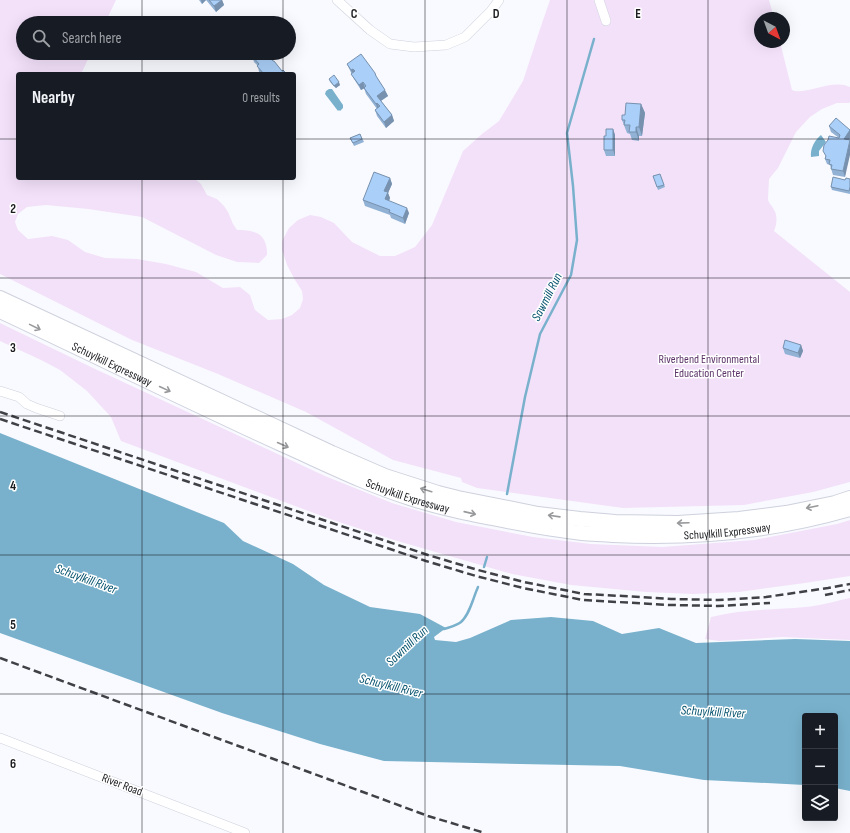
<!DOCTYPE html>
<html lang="en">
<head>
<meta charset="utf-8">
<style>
	:root { --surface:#171b24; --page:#20242c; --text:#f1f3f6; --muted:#9ea1a6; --line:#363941 }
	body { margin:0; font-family:"Sofia Sans Condensed",sans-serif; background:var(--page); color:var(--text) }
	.controls { position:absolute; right:12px; bottom:12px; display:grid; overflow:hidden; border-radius:4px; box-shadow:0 4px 16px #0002 }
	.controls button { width:36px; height:36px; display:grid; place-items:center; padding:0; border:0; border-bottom:1px solid var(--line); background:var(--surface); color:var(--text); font:20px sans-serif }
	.compass { position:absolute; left:754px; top:12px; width:36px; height:36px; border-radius:50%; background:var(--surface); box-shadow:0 4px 16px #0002; rotate:139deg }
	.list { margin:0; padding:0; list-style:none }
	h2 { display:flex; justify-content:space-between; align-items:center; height:52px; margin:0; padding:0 16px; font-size:17px }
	h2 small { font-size:13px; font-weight:400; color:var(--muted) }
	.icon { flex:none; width:22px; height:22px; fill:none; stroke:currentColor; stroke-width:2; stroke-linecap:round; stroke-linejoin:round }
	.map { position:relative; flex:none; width:850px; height:833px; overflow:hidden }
	.search { position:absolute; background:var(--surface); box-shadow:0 4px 16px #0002; left:16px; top:16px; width:280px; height:44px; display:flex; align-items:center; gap:10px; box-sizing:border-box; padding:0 14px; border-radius:22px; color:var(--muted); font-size:15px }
	.panel { position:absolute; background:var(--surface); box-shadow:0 4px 16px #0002; left:16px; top:72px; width:280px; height:108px; border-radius:4px }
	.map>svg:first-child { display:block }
	.green { fill:#f3e1fa }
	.water { fill:#79b1cc }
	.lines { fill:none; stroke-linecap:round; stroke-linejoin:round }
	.stream { stroke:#79b1cc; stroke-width:2.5 }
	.minor-casing { stroke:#ced1dd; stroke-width:10 }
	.highway-casing { stroke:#ced1dd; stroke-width:16 }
	.minor { stroke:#fff; stroke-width:9 }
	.highway { stroke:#fff; stroke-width:14 }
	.rail { stroke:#404146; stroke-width:2.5; stroke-dasharray:8 4; stroke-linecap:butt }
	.wall { fill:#92b2d5 }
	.shaded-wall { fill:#7791ae }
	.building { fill:#aacff8; stroke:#7791ae }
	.oneway { stroke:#98999b }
	.grid { fill:none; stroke:#1b1c20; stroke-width:1; stroke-opacity:0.55 }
	.labels { text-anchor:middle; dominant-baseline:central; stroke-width:3; stroke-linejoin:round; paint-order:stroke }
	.park-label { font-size:12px; fill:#5b3268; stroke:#fff }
	.street-label { font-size:12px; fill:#1b1c20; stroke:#fff }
	.water-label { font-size:13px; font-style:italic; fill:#06536e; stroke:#fff }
	.grid-label { font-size:13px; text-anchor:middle; font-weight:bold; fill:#1b1c20; stroke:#fff; stroke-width:3; stroke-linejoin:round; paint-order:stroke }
</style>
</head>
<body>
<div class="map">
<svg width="850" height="833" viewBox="0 0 850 833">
	<rect width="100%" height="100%" fill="#f9faff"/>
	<g class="green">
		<path d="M0,0H116L105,23H23V53H91L81,74H18V178H194L201,184L207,195L217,199L224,206L228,212L233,224L237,230C248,230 261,231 265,242C267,246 267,251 267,255L259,263L237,262L216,255L142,217L88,209L46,205L27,207L18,214L15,222L18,230L28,239L52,236L68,240L85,252L105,258L137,259L166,264L196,272L223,288L240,287L250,295L255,310L268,320L282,319L292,315L300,308L303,299L302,291L295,280L287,265L282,250V241L289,228L298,220L310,215L321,217L334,223L352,242L380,256H395L415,247L432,225L463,151L482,134L499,121L523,81L540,29L550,0H769L774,18H760V42H780L792,90C803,96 833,78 850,87V102L849,103H837L822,109L810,117L796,132L778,168L769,179L768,199C769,204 771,204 773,208C778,215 777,224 774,231L850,292V482L813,492L744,505L623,508L477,488L462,482L461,478L393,460L306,412L218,374L132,340L0,274Z"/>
		<polygon points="0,323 91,367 325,476 392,503 456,522 533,537 591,544 662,547 754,540 837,524 850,520 850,576 805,583 739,592 694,594 646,592 571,585 512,574 394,540 330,519 121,441 111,417 87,391 60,370 41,360 0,341"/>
		<path d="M850,598V640L782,637L719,641L705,639L711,617C742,609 773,610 805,607C820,606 835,601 850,598Z"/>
	</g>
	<g class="water">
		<polygon points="329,89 332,89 343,105 343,108 340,111 339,110 338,111 325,94 326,91"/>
		<path d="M821,135L826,142L819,151V156L811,157C810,148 815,140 821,135Z"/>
		<polygon points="0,433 224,523 243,541 293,564 324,585 370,607 420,614 446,628 434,637 435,640 456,642 470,638 511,620 551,617 593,621 622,634 659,628 696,643 795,639 850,641 850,791 835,788 835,716 805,716 805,785 704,780 620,766 384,761 320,744 222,713 0,633"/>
	</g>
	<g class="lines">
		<g class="stream">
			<polyline points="507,494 525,397 540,334 571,275 577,240 573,186 567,133 594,39"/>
			<polyline points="484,567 487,557"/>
			<path d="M444,629C450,627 456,626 461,622C470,614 473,598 478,587"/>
		</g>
		<defs>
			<g id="minor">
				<polyline points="337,0 370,30 390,44 414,47 446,45 465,37 491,11 499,0"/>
				<polyline points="599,0 606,21"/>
				<polyline points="0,391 19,397 27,404 36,408 60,416"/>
				<polyline points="0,738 245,833"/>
			</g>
			<g id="highway">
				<polyline points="0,298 332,453 385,476 438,493 458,498 538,514 580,519 615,522 678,523 739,519 786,513 835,503 850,498"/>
				<path id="s1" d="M0,311C94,355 187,401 281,444C324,463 365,484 410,498C440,508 471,514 502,520C528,525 555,530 582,533C592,534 603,534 613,535C693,539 774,531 850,509"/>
			</g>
		</defs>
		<use href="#minor" class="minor-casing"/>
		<use href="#highway" class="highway-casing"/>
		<use href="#minor" class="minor"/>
		<use href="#highway" class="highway"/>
		<g class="rail">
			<polyline points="0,412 428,555 478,570 524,582 584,594 623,596 671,599 718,600 766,597 828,588 850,584"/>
			<polyline points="0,419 426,561 476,576 523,588 583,600 670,605 718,606 770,603"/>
			<polyline points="825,595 850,590"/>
			<polyline points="0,658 428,816 485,833"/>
		</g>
	</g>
	<g class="wall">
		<polygon points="199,0 222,0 224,5 216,12 206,0 202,4"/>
		<polygon points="256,53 274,53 269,57 282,71 287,74 261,74 259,72 258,66 254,62 252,56"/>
		<polygon points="347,64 377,78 388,96 381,101 392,115 394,121 386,128 377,116 375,110 377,109 366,94 364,88 361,90 354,79"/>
		<polygon points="329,79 340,85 336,88 330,82"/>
		<polygon points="641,104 645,113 642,136 639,136 639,141 632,140 630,134 627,133 622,120 625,115"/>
		<polygon points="829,126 850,130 850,138 849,140 845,177 833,175 830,165 827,164 825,159 825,157 839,138 831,132"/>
		<polygon points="613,129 615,135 615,156 606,156 604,150 606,136"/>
		<polygon points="360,134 364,142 354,146 350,138"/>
		<polygon points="660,174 665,187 658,190 653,176"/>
		<polygon points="390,178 392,184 388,193 390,198 389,201 409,213 405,224 391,218 390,215 365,206 363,200"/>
		<polygon points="850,179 850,194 832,190 831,187 845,180"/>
		<polygon points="801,345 803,351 800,358 785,354 783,348"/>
	</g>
	<g class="shaded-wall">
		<polygon points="201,0 206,0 202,4"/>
		<polygon points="222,0 224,5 216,12 214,6"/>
		<polygon points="265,53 274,53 268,59"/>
		<polygon points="353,69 356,75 353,76 351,70"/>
		<polygon points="339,82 340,85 336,88 334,86"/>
		<polygon points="363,82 365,88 361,90 359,85"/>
		<polygon points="385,90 388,96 379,102 377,96"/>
		<polygon points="377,103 380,109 378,110 376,104"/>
		<polygon points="641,104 645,113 642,136 639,127"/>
		<polygon points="392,115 394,121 386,128 384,122"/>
		<polygon points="636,127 639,136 639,141 636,132"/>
		<polygon points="613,129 615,135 615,156 613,150"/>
		<polygon points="850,130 850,138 846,145 844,139"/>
		<polygon points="850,140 850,155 845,177 843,171"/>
		<polygon points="390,178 392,184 388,193 390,198 387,205 385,199 384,191"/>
		<polygon points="407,208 409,213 405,224 403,218"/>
		<polygon points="801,345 803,351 800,358 798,353"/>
	</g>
	<g class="building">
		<polygon points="209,0 222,0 214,6"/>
		<polygon points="255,53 258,55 259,54 258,53 266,53 273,61 274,61 282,71 283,70 287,74 264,74 257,66 259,64 252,56"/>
		<polygon points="361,54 375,73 376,76 385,90 377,96 392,115 384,122 375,110 380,106 377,103 376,104 364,88 366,86 363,82 359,85 351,74 355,71 353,69 351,70 347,64"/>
		<polygon points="334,75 339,82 334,86 329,79"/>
		<polygon points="626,103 641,104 639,127 636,127 636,132 629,132 630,125 624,125 625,120 622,120 622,115 625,115"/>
		<polygon points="836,118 850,130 844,139 850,140 843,171 831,169 832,165 829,164 830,160 825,159 826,156 823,151 824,145 828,140 829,136 839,138 840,135 829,126"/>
		<polygon points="606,129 613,129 613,150 604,150 604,136 606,136"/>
		<polygon points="360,134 362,139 353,143 350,138"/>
		<polygon points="374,172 390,178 384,191 388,192 385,199 407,208 403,218 389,212 390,210 363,200"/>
		<polygon points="660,174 664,185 657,187 653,176"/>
		<polygon points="833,177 845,180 846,178 850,179 850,187 849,191 831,187"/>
		<polygon points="785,340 801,345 798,353 783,348"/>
	</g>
	<defs><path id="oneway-shaft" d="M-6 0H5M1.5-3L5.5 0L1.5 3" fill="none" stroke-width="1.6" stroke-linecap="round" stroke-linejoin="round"/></defs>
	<g class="oneway">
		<use href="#oneway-shaft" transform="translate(35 327) rotate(26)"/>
		<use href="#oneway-shaft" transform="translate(165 389) rotate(25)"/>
		<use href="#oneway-shaft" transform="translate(283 445) rotate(24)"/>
		<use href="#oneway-shaft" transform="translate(426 490) rotate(-163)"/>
		<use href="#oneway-shaft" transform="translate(812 507) rotate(168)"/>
		<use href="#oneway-shaft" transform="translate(470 513) rotate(13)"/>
		<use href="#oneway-shaft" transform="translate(554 516) rotate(-172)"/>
		<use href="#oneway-shaft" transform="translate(683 523) rotate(178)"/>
	</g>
	<path class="grid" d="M142,0V23M283,0V23M425,0V833M567,0V833M708,0V833M142,53V74M283,53V74M0,139H18M294,139H850M142,178V833M283,178V833M0,278H850M0,416H850M0,555H850M0,694H850"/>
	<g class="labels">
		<g class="park-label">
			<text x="709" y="359">Riverbend Environmental<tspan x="709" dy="14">Education Center</tspan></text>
		</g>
		<g class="street-label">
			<text stroke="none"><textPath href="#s1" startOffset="124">Schuylkill Expressway</textPath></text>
			<text stroke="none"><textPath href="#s1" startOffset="448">Schuylkill Expressway</textPath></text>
			<text stroke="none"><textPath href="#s1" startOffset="772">Schuylkill Expressway</textPath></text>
			<text transform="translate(122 785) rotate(21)">River Road</text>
		</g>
		<g class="water-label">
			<text transform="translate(547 297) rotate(-63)">Sawmill Run</text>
			<text transform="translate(86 579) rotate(20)">Schuylkill River</text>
			<text transform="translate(407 646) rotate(-43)">Sawmill Run</text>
			<text transform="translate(391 686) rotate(14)">Schuylkill River</text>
			<text transform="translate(713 712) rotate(3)">Schuylkill River</text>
		</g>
	</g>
	<g class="grid-label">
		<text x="354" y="18">C</text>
		<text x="496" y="18">D</text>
		<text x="638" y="18">E</text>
		<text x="13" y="213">2</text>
		<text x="13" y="352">3</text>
		<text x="13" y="490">4</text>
		<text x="13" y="629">5</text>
		<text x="13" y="768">6</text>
	</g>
</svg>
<div class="controls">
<button>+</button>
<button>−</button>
<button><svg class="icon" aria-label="layers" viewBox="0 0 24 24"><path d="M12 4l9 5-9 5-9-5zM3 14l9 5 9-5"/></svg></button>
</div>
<svg class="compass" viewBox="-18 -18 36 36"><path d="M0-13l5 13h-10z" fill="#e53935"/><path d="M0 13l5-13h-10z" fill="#9ea1a6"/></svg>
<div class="search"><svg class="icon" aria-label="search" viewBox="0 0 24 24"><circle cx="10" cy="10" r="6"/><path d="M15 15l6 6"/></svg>Search here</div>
<section class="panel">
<h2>Nearby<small>0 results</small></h2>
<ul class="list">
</ul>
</section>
</div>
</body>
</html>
